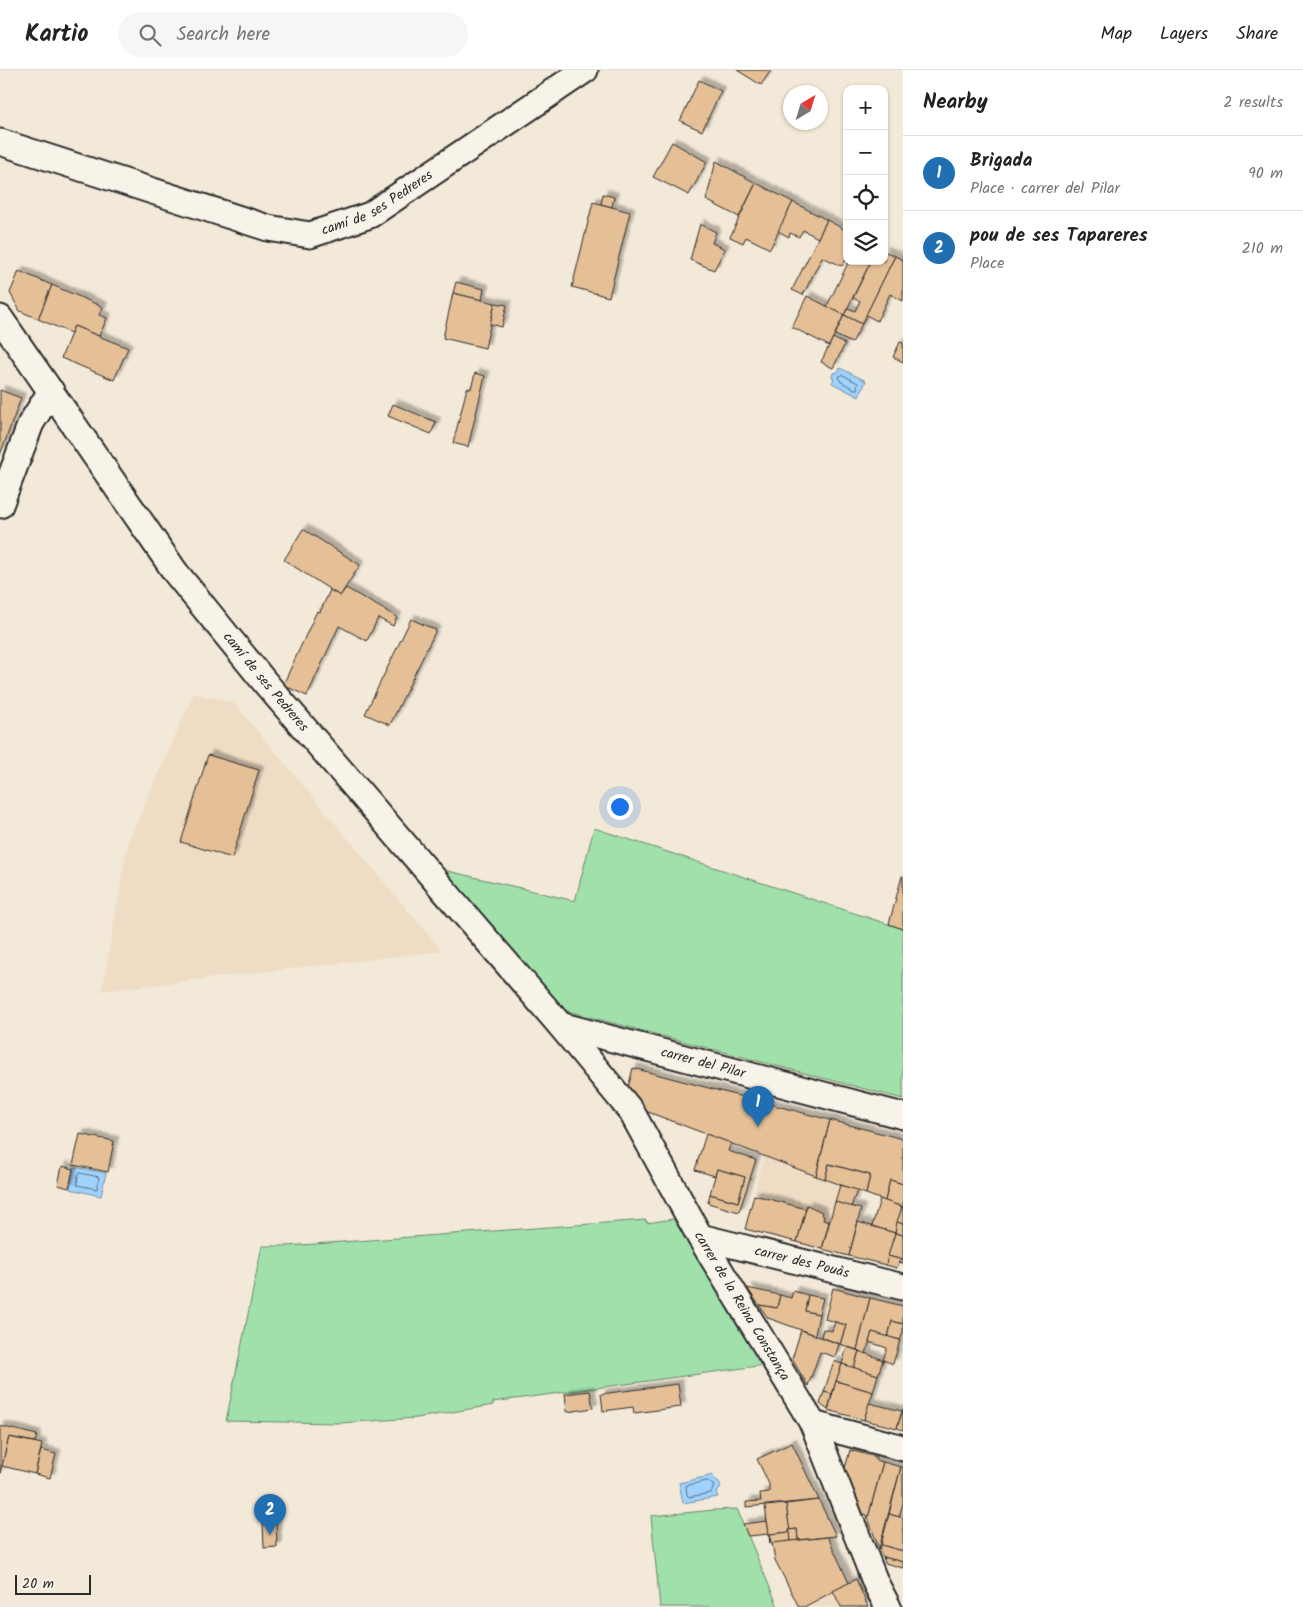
<!DOCTYPE html>
<html lang="en">
<head>
<meta charset="utf-8">
<style>
	:root { --surface:#fff; --page:#f6f6f6; --text:#222; --muted:#767676; --line:#e0e0e0; --accent:#1f6fb2 }
	body { margin:0; font-family:Kalam,sans-serif; background:var(--page); color:var(--text) }
	.controls { position:absolute; right:15px; top:15px; display:grid; overflow:hidden; border-radius:10px; box-shadow:0 1px 4px #0004 }
	.controls button { width:45px; height:45px; display:grid; place-items:center; padding:0; border:0; border-bottom:1px solid var(--line); background:var(--surface); color:var(--text); font:25px sans-serif }
	.compass { position:absolute; left:783px; top:15px; width:45px; height:45px; border-radius:50%; background:var(--surface); box-shadow:0 1px 4px #0004; rotate:38deg }
	.scale { position:absolute; left:15px; bottom:12px; width:76px; box-sizing:border-box; padding-left:5px; border:2px solid #2b2b2b; border-top:0; font-size:14px; line-height:18px; white-space:nowrap; color:#2b2b2b; -webkit-text-stroke:4px #f7f3e8; paint-order:stroke }
	.you { position:absolute; left:619px; top:736px; width:18px; height:18px; margin:-12px; border:4px solid #fff; border-radius:50%; background:#1a73e8; box-shadow:0 0 0 8px #1a73e833 }
	.badge { display:grid; place-items:center; width:32px; height:32px; border-radius:50%; background:var(--accent); color:#fff; font-size:16px; font-weight:700 }
	.pin { position:absolute; translate:-50% -41px; filter:drop-shadow(0 1px 2px #0008) }
	.pin::after { content:''; position:absolute; top:26px; width:18px; height:15px; background:inherit; clip-path:polygon(0 0,100% 0,50% 100%) }
	.list { margin:0; padding:0; list-style:none }
	h2 { display:flex; justify-content:space-between; align-items:center; height:65px; margin:0; padding:0 20px; font-size:21px }
	h2 small { font-size:16px; font-weight:400; color:var(--muted) }
	.list li { display:grid; grid-template-columns:32px 1fr auto; gap:15px; align-items:center; box-sizing:border-box; height:75px; padding:0 20px; border-top:1px solid var(--line) }
	.list b { display:block; font-size:19px; white-space:nowrap }
	.list p { margin:0; font-size:16px; white-space:nowrap; color:var(--muted) }
	.list em { font-size:16px; font-style:normal; color:var(--muted) }
	.icon { flex:none; width:28px; height:28px; fill:none; stroke:currentColor; stroke-width:2; stroke-linecap:round; stroke-linejoin:round }
	.map { position:relative; flex:none; width:903px; height:1537px; overflow:hidden }
	header { display:flex; align-items:center; gap:30px; box-sizing:border-box; height:70px; padding:0 25px; background:var(--surface); border-bottom:1px solid var(--line) }
	header strong { font-size:24px }
	nav { display:flex; gap:28px; margin-inline-start:auto; font-size:18px }
	.search { width:350px; height:45px; background:var(--page); display:flex; align-items:center; gap:12px; box-sizing:border-box; padding:0 18px; border-radius:28px; color:var(--muted); font-size:19px }
	main { display:flex }
	aside { flex:1; background:var(--surface) }
	.map>svg:first-child { display:block }
	.built { fill:#efdcc4 }
	.green { fill:#a0e1ab; stroke:#66866b }
	.water { fill:#9fd3fd; stroke:#7190a9 }
	.lines { fill:none; stroke-linecap:round; stroke-linejoin:round }
	.shore { stroke:#596e7f; stroke-width:1 }
	.building { fill:#e5bf96; stroke:#2b2b2b; filter:url(#shadow) }
	.street-casing { stroke:#2b2b2b; stroke-width:29 }
	.street { stroke:#f7f3e8; stroke-width:25 }
	.labels { text-anchor:middle; dominant-baseline:central; stroke-width:4; stroke-linejoin:round; paint-order:stroke }
	.street-label { font-size:14px; fill:#2b2b2b; stroke:#f7f3e8 }
</style>
</head>
<body>
<header>
<strong>Kartio</strong>
<div class="search"><svg class="icon" aria-label="search" viewBox="0 0 24 24"><circle cx="10" cy="10" r="6"/><path d="M15 15l6 6"/></svg>Search here</div>
<nav><a>Map</a><a>Layers</a><a>Share</a></nav>
</header>
<main>
<div class="map">
<svg width="903" height="1537" viewBox="0 0 903 1537">
	<defs>
		<filter id="shadow"><feDropShadow dx="4.5" dy="-4.5" stdDeviation="1" flood-color="#0004"/></filter>
	</defs>
	<rect width="100%" height="100%" fill="#f3e9d8"/>
	<filter id="ink" filterUnits="userSpaceOnUse"><feTurbulence type="fractalNoise" baseFrequency=".02" numOctaves="2"/><feDisplacementMap in="SourceGraphic" scale="10" xChannelSelector="R" yChannelSelector="G"/><feConvolveMatrix kernelMatrix="1 2 1 2 8 2 1 2 1" color-interpolation-filters="sRGB"/></filter>
	<g filter="url(#ink)">
		<g class="built">
			<polygon points="194,623 234,633 442,881 102,921 128,772"/>
			<polygon points="764,1086 840,1115 822,1179 745,1159"/>
			<polygon points="856,1509 868,1537 804,1537"/>
		</g>
		<g class="green">
			<polygon points="594,758 903,859 903,1029 548,936 431,797 575,831"/>
			<polygon points="673,1149 700,1188 765,1295 493,1332 493,1335 417,1348 339,1353 226,1351 262,1176 287,1176 646,1150 647,1153"/>
			<polygon points="737,1439 778,1537 660,1537 651,1446 715,1440"/>
		</g>
		<g class="water">
			<polygon points="840,298 866,311 859,327 832,313 834,309 832,307 833,303 838,302"/>
			<polygon points="74,1097 106,1103 101,1126 70,1119"/>
			<path d="M713,1405L714,1409C719,1411 722,1413 720,1419L716,1423L718,1427L683,1433L679,1413Z"/>
		</g>
		<g class="lines">
			<g class="shore">
				<polygon points="843,305 858,313 857,319 854,319 840,311 839,307"/>
				<polygon points="80,1103 99,1107 97,1119 77,1115 78,1105"/>
				<polygon points="708,1411 714,1416 711,1423 689,1427 687,1425 686,1416"/>
			</g>
		</g>
		<g class="building">
			<polygon points="737,0 771,0 761,15"/>
			<polygon points="699,10 721,21 702,61 680,51"/>
			<polygon points="672,72 707,92 689,125 653,107"/>
			<polygon points="716,91 756,113 739,147 706,130"/>
			<polygon points="756,113 793,132 770,179 746,167 743,173 730,167"/>
			<polygon points="603,124 614,127 612,137 601,134"/>
			<polygon points="593,132 630,142 609,227 572,217"/>
			<polygon points="793,132 827,150 818,168 803,160 799,167 790,163 789,167 778,161"/>
			<polygon points="827,150 847,161 847,188 842,196 822,187 803,225 792,220"/>
			<polygon points="700,154 716,162 712,173 725,179 714,200 690,190"/>
			<polygon points="884,181 895,186 862,254 844,245 848,238 855,241 860,231 853,228 871,191 884,191"/>
			<polygon points="895,186 903,190 903,231 890,224 877,251 866,245"/>
			<polygon points="849,191 871,191 844,245 827,236"/>
			<polygon points="19,201 52,215 38,249 20,241 10,223"/>
			<polygon points="456,212 484,219 482,230 453,223"/>
			<polygon points="52,215 103,237 99,245 107,248 99,266 74,256 71,263 38,249"/>
			<polygon points="453,223 495,233 485,278 443,268"/>
			<polygon points="807,226 844,245 829,276 792,257"/>
			<polygon points="495,233 507,235 502,257 490,254"/>
			<polygon points="844,245 862,254 852,273 835,265"/>
			<polygon points="74,256 128,278 114,310 61,288"/>
			<polygon points="833,268 845,274 833,298 821,292"/>
			<polygon points="900,272 903,273 903,292 893,287"/>
			<polygon points="475,303 485,306 468,377 453,373 467,318 471,319"/>
			<polygon points="0,320 21,328 0,385"/>
			<polygon points="393,334 436,352 431,364 388,346"/>
			<polygon points="303,459 360,495 340,526 284,490"/>
			<polygon points="346,518 397,547 393,556 378,548 367,571 339,556 307,626 283,615 317,541 320,542 330,520 340,526"/>
			<polygon points="411,549 436,560 390,655 365,644"/>
			<polygon points="208,685 259,700 232,788 181,772"/>
			<polygon points="902,806 903,806 903,859 889,854"/>
			<polygon points="633,998 830,1050 816,1106 635,1037 626,1026"/>
			<polygon points="830,1050 903,1069 903,1114 890,1110 885,1131 866,1124 870,1105 829,1094 825,1109 816,1106"/>
			<polygon points="80,1064 114,1071 108,1102 73,1095"/>
			<polygon points="706,1064 731,1073 728,1081 756,1090 739,1142 708,1133 710,1124 738,1132 745,1107 717,1099 715,1106 695,1100"/>
			<polygon points="829,1094 870,1105 866,1124 825,1109"/>
			<polygon points="62,1096 73,1099 69,1118 58,1115"/>
			<polygon points="717,1099 745,1107 738,1132 710,1124"/>
			<polygon points="890,1110 903,1114 903,1137 885,1131"/>
			<polygon points="840,1115 857,1120 851,1137 835,1132"/>
			<polygon points="754,1125 806,1139 797,1172 745,1159"/>
			<polygon points="880,1129 902,1137 895,1163 872,1156"/>
			<polygon points="835,1132 861,1139 849,1186 822,1179"/>
			<polygon points="807,1135 822,1142 821,1145 824,1146 823,1150 829,1152 822,1179 797,1172"/>
			<polygon points="902,1137 903,1137 903,1154 897,1152"/>
			<polygon points="858,1152 895,1163 886,1195 849,1186"/>
			<polygon points="897,1152 903,1154 903,1165 895,1163"/>
			<polygon points="895,1163 903,1165 903,1190 888,1186"/>
			<polygon points="888,1186 903,1190 903,1193 899,1192 897,1198 886,1195"/>
			<polygon points="747,1218 780,1225 777,1238 759,1235"/>
			<polygon points="833,1218 870,1228 857,1280 840,1274 846,1255 825,1249"/>
			<polygon points="793,1221 808,1225 805,1241 819,1244 815,1265 768,1248 759,1235 777,1238 780,1225 791,1228"/>
			<polygon points="808,1225 823,1228 819,1244 805,1241"/>
			<polygon points="870,1228 903,1236 903,1254 892,1251 888,1267 872,1262 866,1284 857,1280"/>
			<polygon points="892,1251 903,1254 903,1263 900,1270 888,1267"/>
			<polygon points="835,1252 846,1255 840,1274 821,1267 823,1259 832,1261"/>
			<polygon points="801,1260 839,1274 835,1287 820,1282 808,1316 792,1289"/>
			<polygon points="872,1262 900,1270 893,1294 883,1290 887,1278 869,1272"/>
			<polygon points="847,1277 859,1281 854,1298 842,1294"/>
			<polygon points="859,1281 883,1290 878,1305 854,1298"/>
			<polygon points="834,1291 842,1294 832,1324 824,1322"/>
			<polygon points="842,1294 878,1305 873,1322 836,1311"/>
			<polygon points="836,1311 873,1322 864,1350 828,1340"/>
			<polygon points="678,1314 681,1337 634,1343 633,1337 603,1341 601,1324"/>
			<polygon points="590,1321 593,1338 567,1342 565,1324"/>
			<polygon points="824,1322 832,1324 828,1340 820,1334"/>
			<polygon points="869,1333 902,1341 897,1358 864,1350"/>
			<polygon points="903,1339 903,1360 897,1358"/>
			<polygon points="0,1356 37,1365 35,1372 9,1367 0,1404"/>
			<polygon points="9,1367 42,1374 35,1404 2,1396"/>
			<polygon points="792,1373 819,1430 746,1437 746,1432 761,1431 760,1423 769,1422 769,1414 757,1389"/>
			<polygon points="41,1380 56,1384 50,1408 35,1404"/>
			<polygon points="850,1380 876,1387 875,1390 883,1392 868,1448 866,1444 863,1445 844,1402"/>
			<polygon points="883,1392 901,1397 879,1479 868,1448"/>
			<polygon points="901,1397 903,1397 903,1433 899,1447 889,1444"/>
			<polygon points="819,1430 836,1466 798,1470 797,1459 789,1460 786,1434"/>
			<polygon points="786,1434 790,1462 770,1464 770,1474 765,1436"/>
			<polygon points="889,1444 903,1448 903,1481 881,1475"/>
			<polygon points="767,1451 769,1464 748,1466 743,1454"/>
			<polygon points="276,1452 277,1477 264,1478 263,1453"/>
			<polygon points="797,1459 798,1470 791,1472 789,1460"/>
			<polygon points="790,1462 791,1472 771,1474 770,1464"/>
			<polygon points="828,1467 849,1513 804,1537 799,1537 775,1490 772,1473"/>
			<polygon points="881,1475 903,1481 903,1492 883,1487 879,1479"/>
			<polygon points="883,1487 903,1492 903,1498 885,1493"/>
			<polygon points="856,1509 868,1537 841,1537 833,1521"/>
		</g>
		<g class="lines">
			<defs>
				<g id="street">
					<path id="s1" d="M0,72L268,158L310,165L370,145L585,0"/>
					<path id="s2" d="M0,248L176,503L268,616L560,955L631,1041L700,1167L813,1354L876,1514L888,1537"/>
					<polyline points="0,435 31,353 51,321"/>
					<path id="s3" d="M560,955L903,1046"/>
					<path id="s4" d="M700,1167L903,1217"/>
					<polyline points="813,1354 903,1378"/>
				</g>
			</defs>
			<use href="#street" class="street-casing"/>
			<use href="#street" class="street"/>
		</g>
	</g>
	<g class="labels">
		<g class="street-label">
			<text stroke="none"><textPath href="#s1" startOffset="399">camí de ses Pedreres</textPath></text>
			<text stroke="none"><textPath href="#s2" startOffset="451">camí de ses Pedreres</textPath></text>
			<text stroke="none"><textPath href="#s3" startOffset="148">carrer del Pilar</textPath></text>
			<text stroke="none"><textPath href="#s4" startOffset="105">carrer des Pouàs</textPath></text>
			<text stroke="none"><textPath href="#s2" startOffset="1239">carrer de la Reina Constança</textPath></text>
		</g>
	</g>
</svg>
<div class="controls">
<button>+</button>
<button>−</button>
<button><svg class="icon" aria-label="locate" viewBox="0 0 24 24"><circle cx="12" cy="12" r="6"/><path d="M12 2v4M12 18v4M2 12h4M18 12h4"/></svg></button>
<button><svg class="icon" aria-label="layers" viewBox="0 0 24 24"><path d="M12 4l9 5-9 5-9-5zM3 14l9 5 9-5"/></svg></button>
</div>
<svg class="compass" viewBox="-18 -18 36 36"><path d="M0-13l5 13h-10z" fill="#e53935"/><path d="M0 13l5-13h-10z" fill="#767676"/></svg>
<div class="scale">20 m</div>
<div class="you"></div>
<div class="pin badge" style="left:758px;top:1057px">1</div>
<div class="pin badge" style="left:270px;top:1465px">2</div>
</div>
<aside>
<h2>Nearby<small>2 results</small></h2>
<ul class="list">
<li><span class="badge">1</span><div><b>Brigada</b><p>Place · carrer del Pilar</p></div><em>90 m</em></li>
<li><span class="badge">2</span><div><b>pou de ses Tapareres</b><p>Place</p></div><em>210 m</em></li>
</ul>
</aside>
</main>
</body>
</html>
